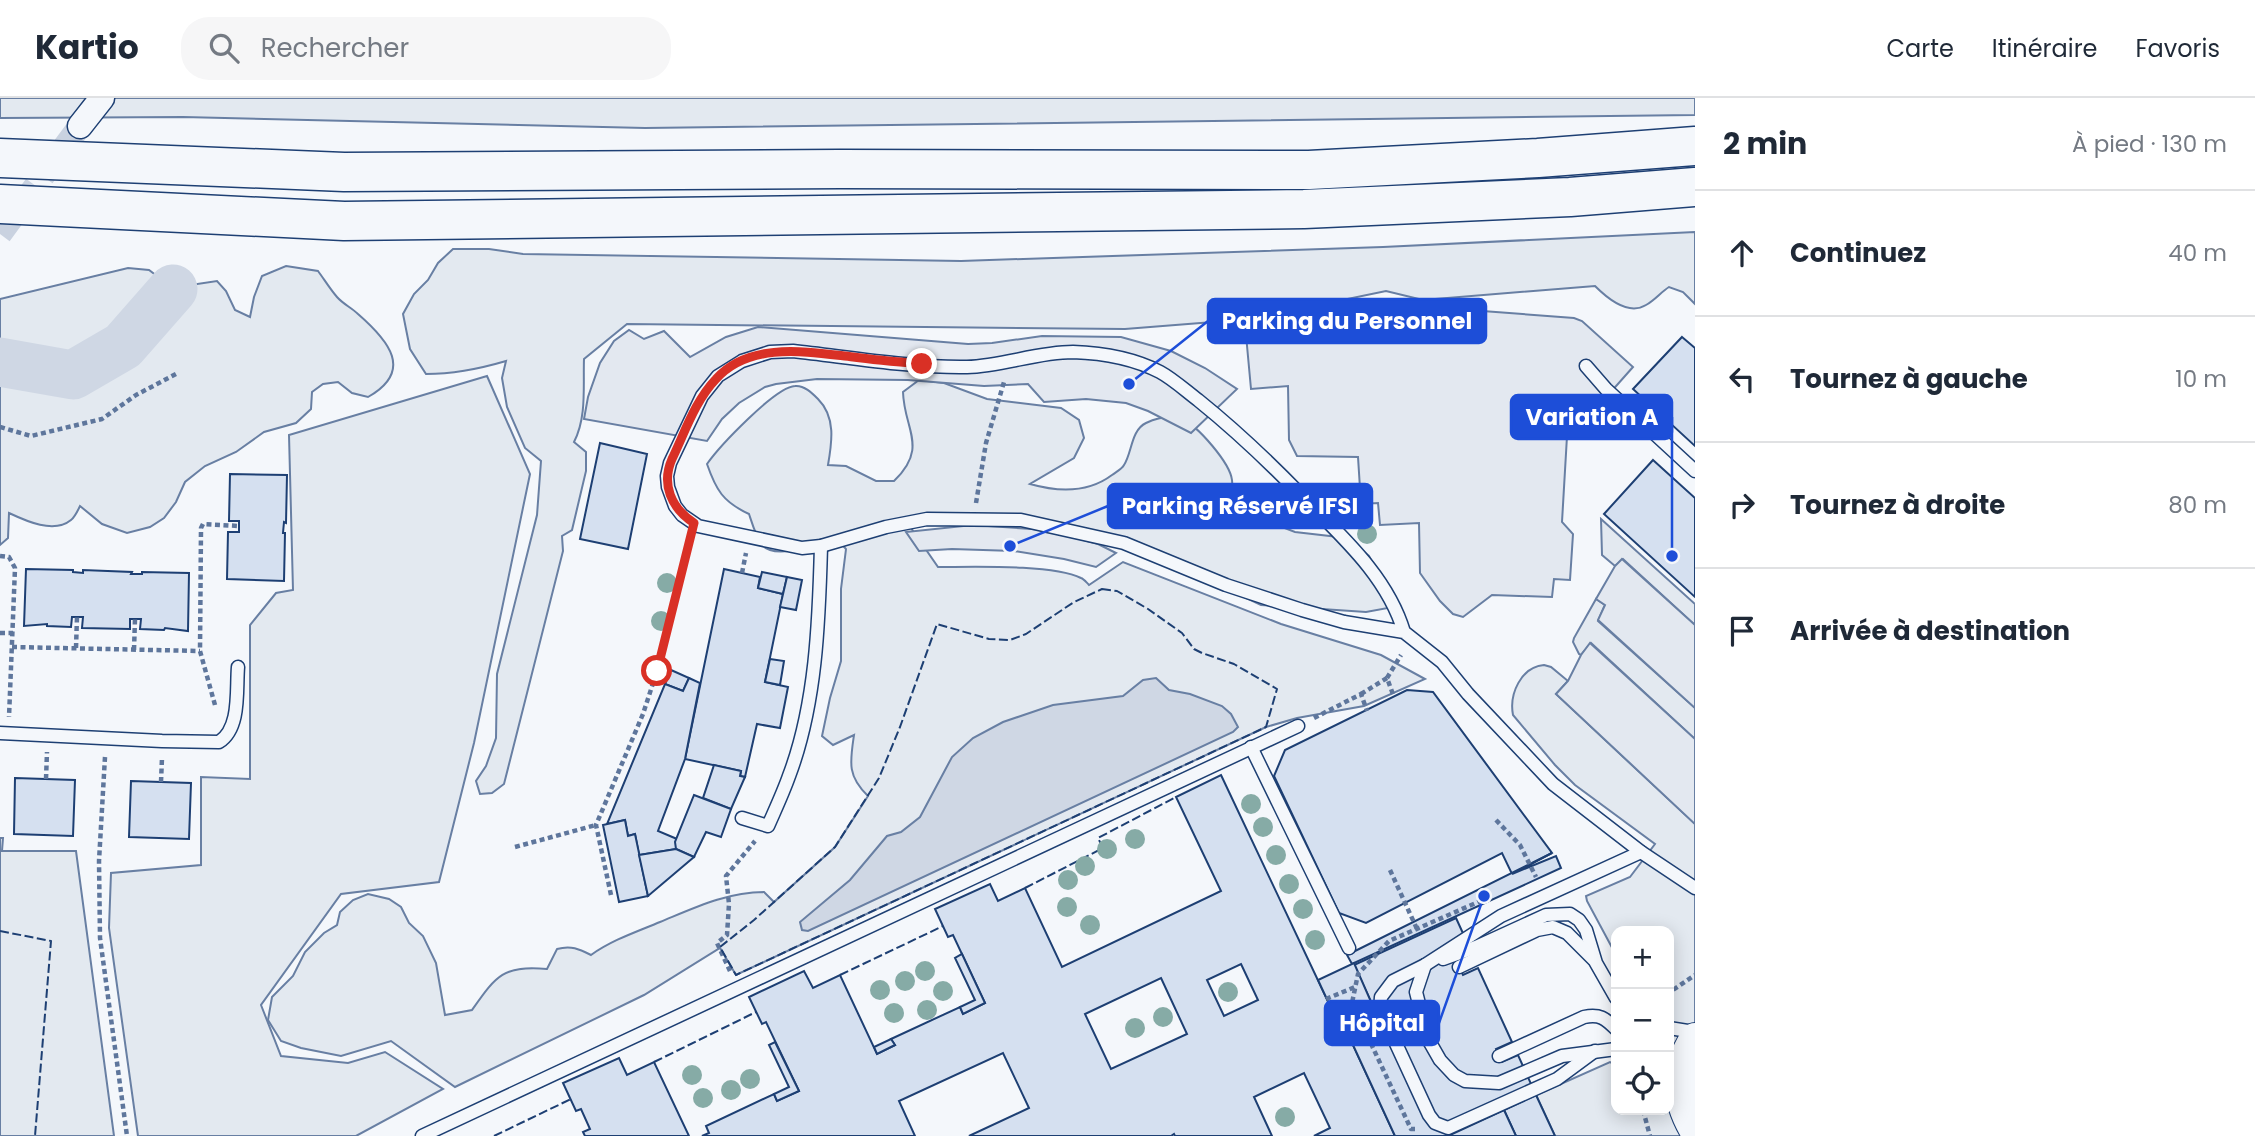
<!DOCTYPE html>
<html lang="fr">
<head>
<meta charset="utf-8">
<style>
	:root { --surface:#fff; --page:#f6f6f7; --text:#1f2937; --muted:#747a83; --line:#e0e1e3 }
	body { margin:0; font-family:Poppins,sans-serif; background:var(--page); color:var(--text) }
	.controls { position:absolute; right:21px; bottom:21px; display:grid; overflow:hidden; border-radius:14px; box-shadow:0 4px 18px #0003 }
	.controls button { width:63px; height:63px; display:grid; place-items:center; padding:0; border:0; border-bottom:2px solid var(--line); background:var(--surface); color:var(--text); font:35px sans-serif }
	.stop { position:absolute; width:21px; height:21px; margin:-16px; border:5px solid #d93025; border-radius:50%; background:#fff }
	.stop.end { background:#d93025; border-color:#fff; box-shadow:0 2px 7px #0008 }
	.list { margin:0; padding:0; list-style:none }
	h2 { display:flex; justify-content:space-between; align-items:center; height:91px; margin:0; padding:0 28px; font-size:30px }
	h2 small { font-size:23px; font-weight:400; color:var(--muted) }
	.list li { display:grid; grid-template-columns:46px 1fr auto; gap:21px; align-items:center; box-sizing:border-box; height:126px; padding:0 28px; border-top:2px solid var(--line) }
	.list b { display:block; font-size:26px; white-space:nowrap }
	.list em { font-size:23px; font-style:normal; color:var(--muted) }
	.icon { flex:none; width:38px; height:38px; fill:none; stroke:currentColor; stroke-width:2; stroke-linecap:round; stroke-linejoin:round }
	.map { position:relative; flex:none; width:1695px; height:1038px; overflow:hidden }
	header { display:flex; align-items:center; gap:42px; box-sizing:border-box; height:98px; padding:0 35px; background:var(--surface); border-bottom:2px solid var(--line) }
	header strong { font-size:33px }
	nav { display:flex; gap:38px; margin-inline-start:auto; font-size:24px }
	.search { width:490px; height:63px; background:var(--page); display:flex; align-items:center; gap:18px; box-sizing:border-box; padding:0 24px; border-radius:28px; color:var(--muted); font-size:26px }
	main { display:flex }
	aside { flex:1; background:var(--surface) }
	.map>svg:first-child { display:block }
	.green { fill:#e3e9f0; stroke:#687fa3; stroke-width:2 }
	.parking { fill:#e3e8f0; stroke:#687fa3; stroke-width:2 }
	.water { fill:#cfd7e4; stroke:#687fa3; stroke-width:2 }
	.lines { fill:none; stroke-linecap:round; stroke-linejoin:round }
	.river { stroke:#cfd7e4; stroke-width:49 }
	.building { fill:#d5e0f0; stroke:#1d3f73; stroke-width:2; fill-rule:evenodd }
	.minor-tunnel { stroke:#c9d2e0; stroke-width:24; stroke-dasharray:24 12; stroke-linecap:butt }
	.service-casing { stroke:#1d3f73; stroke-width:15 }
	.minor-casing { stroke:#1d3f73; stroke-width:27 }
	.tertiary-casing { stroke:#1d3f73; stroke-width:32 }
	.motorway-casing { stroke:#1d3f73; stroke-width:41 }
	.path { stroke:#5e769c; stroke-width:4.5; stroke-dasharray:5 3.5; stroke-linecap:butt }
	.service { stroke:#f4f7fb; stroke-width:12 }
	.minor { stroke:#f4f7fb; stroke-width:24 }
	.tertiary { stroke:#f4f7fb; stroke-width:30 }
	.motorway { stroke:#f4f7fb; stroke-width:38 }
	.fence { stroke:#1d3f73; stroke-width:2; stroke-dasharray:9 3.5; stroke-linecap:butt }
	.tree { fill:#86aba6 }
	.route { stroke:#d93025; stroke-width:9 }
	.leader { fill:none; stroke:#1d4ed8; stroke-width:2.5 }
	.callout-dot { fill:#1d4ed8; stroke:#f4f7fb; stroke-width:2.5 }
	.callout { fill:#1d4ed8; stroke:#1d4ed8; stroke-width:2.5 }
	.callout-label { font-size:23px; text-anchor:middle; font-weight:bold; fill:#fff }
</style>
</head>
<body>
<header>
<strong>Kartio</strong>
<div class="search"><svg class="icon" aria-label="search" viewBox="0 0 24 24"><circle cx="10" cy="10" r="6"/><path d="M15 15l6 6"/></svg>Rechercher</div>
<nav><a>Carte</a><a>Itinéraire</a><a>Favoris</a></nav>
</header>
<main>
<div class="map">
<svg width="1695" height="1038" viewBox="0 0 1695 1038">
	<rect width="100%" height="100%" fill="#f4f7fb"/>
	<g class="green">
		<polygon points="0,0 1695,0 1695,17 645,30 183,19 0,20"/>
		<path d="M1695,134V206L1683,194L1669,189C1661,194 1655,202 1646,207C1628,218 1607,200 1595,188L1423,202L1386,193L1251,221L1125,231L627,226L584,261C583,288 587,319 574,344L586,354V373L572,432L562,438L563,453L504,686L492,695L480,696L476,683L486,668L496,640L497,576L537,417L541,363L525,350L507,309L502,280L506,263C479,271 455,276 426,276L410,251L403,216L414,196L428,182L438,165L453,151H489L523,156L961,163L1383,149Z"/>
		<path d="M286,168L318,173C324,181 330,191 337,199C343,206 352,210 358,216C389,243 414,273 368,299L352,295L338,284L323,286L312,294L311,311L296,325L264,334L236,354L205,368L185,384L176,404L164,420L150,429L127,435L102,426L80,408C78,412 75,419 71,422C54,436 26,423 9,415L8,440L0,447V201L128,170L149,172L165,184L184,188L217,183L226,193L235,212L250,219L254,199L262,178Z"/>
		<polygon points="487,278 530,376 474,645 439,784 341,796 261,907 281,958 348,965 385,954 443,991 356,1038 138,1038 109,830 111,775 201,767 201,679 250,681 250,527 276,495 293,492 289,337"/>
		<path d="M919,282L944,285L987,301L1061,310L1079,322L1084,340L1074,360L1030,386C1058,394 1088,395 1112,377C1116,374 1122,371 1124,367C1132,355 1131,332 1146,325C1157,320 1170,317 1182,321C1198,328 1230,365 1232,382C1233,390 1231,400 1230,409L1295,434L1347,440L1369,458L1388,494V510L1366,514L1261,507L1155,457L1002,416L909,427L938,469C972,469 1053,466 1081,480C1084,481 1086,484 1089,487L1123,464L1281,526L1381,557L1425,581L1364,608L1297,620L1266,629L736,877L720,850L644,897L455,989L391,943L341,958L301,950L281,943L268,922L272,899L293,878L305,854L324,835L337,827L340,814L353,802L368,796L389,801L401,809L409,825L423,838L436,865L445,917L472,912C496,878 503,867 547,871L557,851C571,847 579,851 591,857C612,842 636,834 660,824C694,810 727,794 764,794L774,804L835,749L868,698C847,678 850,664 854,637L833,647L822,638L830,600L841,563V491L846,451L836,440C819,445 776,463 762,447C756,439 752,425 749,416C723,404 716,392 707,366C719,349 775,289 795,288C804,287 812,295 818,301C836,319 832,344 828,367L846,368L876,383H894C929,349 904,332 903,294Z"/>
		<polygon points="1601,421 1695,506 1695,527 1623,461 1615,468 1602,457"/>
		<polygon points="1596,501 1605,507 1598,523 1695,610 1695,641 1591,545 1581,557 1579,556 1573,544 1574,540"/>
		<path d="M1544,567L1551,569L1568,583L1556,596L1695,726V1038H1555L1536,997L1610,964L1616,967V1012H1669V833H1616V857L1587,803L1586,798L1630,779L1655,746L1575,687L1555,667L1513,617C1509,596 1521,569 1544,567Z"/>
		<polygon points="0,740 3,740 2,753 76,753 114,1038 0,1038"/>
	</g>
	<g class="parking">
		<polygon points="1469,212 1574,220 1582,223 1633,269 1586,322 1568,321 1562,424 1573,436 1570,482 1554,481 1552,499 1492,497 1463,519 1453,516 1440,503 1420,475 1419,425 1380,427 1378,405 1361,406 1358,359 1297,358 1289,342 1288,288 1251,291 1245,226"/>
		<polygon points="758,229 968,246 992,245 1042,238 1121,239 1171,253 1205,270 1237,291 1191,335 1148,313 1126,305 1086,301 1044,304 1028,286 984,288 908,282 817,281 776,286 765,289 739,305 722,321 707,343 584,321 588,299 600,265 614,243 629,232 644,241 664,233 690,259 726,239"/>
		<polygon points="973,427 1047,432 1098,446 1116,455 1096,469 1064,461 1014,453 952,451 919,453 906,434"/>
		<polygon points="1622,461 1695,527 1695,610 1598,522 1605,507 1596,501 1615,468"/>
		<polygon points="1590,545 1695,641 1695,726 1556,596 1568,583 1581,557"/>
	</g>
	<polygon class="water" points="1156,580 1169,592 1190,596 1222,608 1231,616 1238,629 1233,634 808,833 802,832 800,824 850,782 887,738 901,734 920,719 952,659 973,640 1003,624 1053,607 1123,598 1143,582"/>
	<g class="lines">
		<polyline class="river" points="0,264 73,277 123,248 173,191"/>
	</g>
	<g class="building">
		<polygon points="1682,239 1695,250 1695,348 1633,291"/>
		<polygon points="600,345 647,356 628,451 580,441"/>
		<polygon points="1653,362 1695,400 1695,499 1604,416"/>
		<polygon points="230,376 287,377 286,425 284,424 283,435 285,435 284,483 227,481 228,434 239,434 239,423 229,423"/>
		<polygon points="26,471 73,472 73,474 83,475 83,472 132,474 131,476 142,476 142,474 189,475 188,533 165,530 164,532 140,531 141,521 130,521 130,531 82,530 83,519 72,519 71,529 47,528 47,526 24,528"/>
		<polygon points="724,471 760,479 758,490 783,496 765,584 788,589 780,630 757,626 745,679 740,678 741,673 685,661"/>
		<polygon points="762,474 787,479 783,496 758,490"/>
		<polygon points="787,479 802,482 796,512 780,509"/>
		<polygon points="770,561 784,563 780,587 765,584"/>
		<polygon points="671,572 689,580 683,593 665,586"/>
		<polygon points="689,580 700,585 685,661 658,733 677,741 676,751 639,757 635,736 628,738 625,722 607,726 665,586 683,593"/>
		<polygon points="1407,592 1433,594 1552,755 1512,776 1502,755 1366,825 1339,815 1274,678 1285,652"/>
		<polygon points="714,667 741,673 740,678 745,679 731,711 703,700"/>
		<path d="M1221,677L1332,912L1336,911L1341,921L1395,1038H1314L1330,1030L1304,975L1254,999L1272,1038H1175L1174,1036L1171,1038H969L1029,1010L1003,955L899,1003L915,1038H702L709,1035L706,1028L774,996L777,1003L799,993L766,924L762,926L749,899L804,873L813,890L840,877L877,956L895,947L891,941L960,909L963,916L985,905L953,837L948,839L935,811L990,786L998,803L1025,790L1062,869L1221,793L1176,699ZM1241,866L1258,902L1224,918L1207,882ZM1161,880L1187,936L1111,971L1085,916Z"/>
		<polygon points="15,680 75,682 73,738 14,736"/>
		<polygon points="131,683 191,685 189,741 129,739"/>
		<polygon points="694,697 731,711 721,739 706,734 694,759 676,751 675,744"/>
		<polygon points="625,722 628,738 635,736 648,798 619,804 603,727"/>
		<polygon points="676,751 694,759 648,798 639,757"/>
		<polygon points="1552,755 1512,776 1556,758 1561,770 1352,866 1347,857"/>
		<polygon points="1456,820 1472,855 1456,862 1459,869 1463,877 1478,870 1512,944 1496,951 1499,958 1502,964 1518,957 1536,997 1448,1038 1395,1038 1341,921 1372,906 1354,867"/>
		<polygon points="962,856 985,905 963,916 960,909 975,902 955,860"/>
		<polygon points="1354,865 1372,906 1341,921 1336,911 1332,912 1318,882"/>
		<polygon points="891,941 895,947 877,956 874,949"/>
		<polygon points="775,944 799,993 777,1003 774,996 789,989 769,947"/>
		<polygon points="619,960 627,977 654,964 689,1038 585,1038 583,1034 590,1031 581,1011 576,1013 563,985"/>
		<polygon points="1536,997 1555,1038 1516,1038 1504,1012"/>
		<polygon points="1504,1012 1516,1038 1448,1038"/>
	</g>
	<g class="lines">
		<polyline class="minor-tunnel" points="0,136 80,28"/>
		<defs>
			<g id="service">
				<polyline points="1586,268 1606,291 1695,373"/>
				<path d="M1404,534C1387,477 1340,437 1300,396C1268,363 1234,331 1198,302C1186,293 1173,281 1160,274C1133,260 1102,255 1073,254C1037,254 1003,268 967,269C912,270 848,259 793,253L770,254L742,263L718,278L702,298L670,365L667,378L668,389L675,408L682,417L698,428L802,450L821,448L886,429L927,421L1021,422L1124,445L1226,487L1302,512L1344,524L1404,534L1442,564L1468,596L1553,686L1641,754L1695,790"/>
				<path d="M0,635L162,643L219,644C241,630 236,592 238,569"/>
				<polyline points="1251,649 1349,850"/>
				<path d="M742,720L768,728C775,712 783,695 789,678C816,607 819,524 821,448"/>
				<polyline points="1443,861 1476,849 1546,817 1570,816 1579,822 1586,832 1596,865 1616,900"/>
				<polyline points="1425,867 1416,894 1428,941 1440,962 1454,977 1465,983 1499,985 1562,958 1616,951"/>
				<polyline points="1459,869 1537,832 1553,829 1567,835 1594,862"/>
				<polyline points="1669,930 1695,934"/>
				<polyline points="1595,953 1557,981 1448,1030 1435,1025 1429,1017 1380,911 1381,899 1393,883 1425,867 1501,818 1641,754"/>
				<path d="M1499,958L1584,919C1600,916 1605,920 1616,931"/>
				<polyline points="422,1038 1298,628"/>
			</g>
			<polyline id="minor" points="80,28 102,0"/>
			<path id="tertiary" d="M1695,940C1674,973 1676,1001 1695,1033"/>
			<g id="motorway">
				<polyline points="0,60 344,74 840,71 1309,72 1538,60 1695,48"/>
				<polyline points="0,106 344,123 1304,111 1570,99 1695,89"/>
			</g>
		</defs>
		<use href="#service" class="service-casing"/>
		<use href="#minor" class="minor-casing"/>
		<use href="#tertiary" class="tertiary-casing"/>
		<use href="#motorway" class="motorway-casing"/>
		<g class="path">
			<polyline points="0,329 31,338 102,321 136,297 176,276"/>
			<polyline points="976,405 986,345 1004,284"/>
			<polyline points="0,458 9,459 15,470 9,619"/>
			<polyline points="742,475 746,455"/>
			<polyline points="0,535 13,535"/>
			<polyline points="12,549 200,553"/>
			<polyline points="76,550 77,519"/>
			<polyline points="134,552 135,521"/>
			<polyline points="657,573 669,578"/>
			<polyline points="1387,580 1401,557"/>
			<polyline points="1361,596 1387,580 1394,599"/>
			<polyline points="215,607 200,553 201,430 203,426 239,428"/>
			<polyline points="1314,620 1361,596 1367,613"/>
			<polyline points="105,659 99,763 100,840 127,1038"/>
			<polyline points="46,681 47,654"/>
			<polyline points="161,684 162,660"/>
			<polyline points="1496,722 1520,747 1536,779"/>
			<polyline points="515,749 596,727"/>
			<polyline points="1390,772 1417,831"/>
			<polyline points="611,797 596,727 643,616 657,573 689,444"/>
			<polyline points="730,873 717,845 727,837 729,806 726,778 755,743"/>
			<polyline points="1669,899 1673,892 1695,877"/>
			<polyline points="1326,901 1355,889"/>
			<polyline points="1643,1012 1650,1038"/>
			<polyline points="1415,1031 1411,1031 1352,905 1358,876 1389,843 1492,798"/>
		</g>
		<use href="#service" class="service"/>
		<use href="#minor" class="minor"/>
		<use href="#tertiary" class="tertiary"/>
		<use href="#motorway" class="motorway"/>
		<g class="fence">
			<polygon points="1102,491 1117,493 1148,511 1182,535 1194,551 1202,555 1234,566 1277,591 1266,629 736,877 720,849 754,822 835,749 879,680 900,629 937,526 989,541 1010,542 1026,536 1074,504"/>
			<polyline points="1025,790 1103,750 1098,740 1176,699"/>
			<polyline points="0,833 51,843 35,1038"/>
			<polyline points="840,877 943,828"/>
			<polyline points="654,964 756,914"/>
			<polyline points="494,1038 571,1001"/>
		</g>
	</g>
	<g class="tree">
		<circle cx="1367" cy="436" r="10"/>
		<circle cx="667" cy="485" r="10"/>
		<circle cx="661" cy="523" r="10"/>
		<circle cx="1251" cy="706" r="10"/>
		<circle cx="1263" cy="729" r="10"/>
		<circle cx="1135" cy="741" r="10"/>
		<circle cx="1107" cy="751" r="10"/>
		<circle cx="1276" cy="757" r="10"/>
		<circle cx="1085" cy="768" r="10"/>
		<circle cx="1068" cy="782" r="10"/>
		<circle cx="1289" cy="786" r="10"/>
		<circle cx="1067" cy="809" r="10"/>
		<circle cx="1303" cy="811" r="10"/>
		<circle cx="1090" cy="827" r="10"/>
		<circle cx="1315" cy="842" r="10"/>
		<circle cx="925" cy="873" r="10"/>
		<circle cx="905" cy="883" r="10"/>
		<circle cx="880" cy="892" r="10"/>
		<circle cx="943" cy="893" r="10"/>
		<circle cx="1228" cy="894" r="10"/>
		<circle cx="927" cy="912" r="10"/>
		<circle cx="894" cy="915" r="10"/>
		<circle cx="1163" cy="919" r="10"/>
		<circle cx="1135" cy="930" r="10"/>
		<circle cx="692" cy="977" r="10"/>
		<circle cx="750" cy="981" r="10"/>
		<circle cx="731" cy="992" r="10"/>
		<circle cx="703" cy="1000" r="10"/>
		<circle cx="1285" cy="1019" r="10"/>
	</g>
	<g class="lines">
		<path class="route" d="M657,573L694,425C671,410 661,386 672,361C685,334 695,303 716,281C750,243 808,254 853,259C876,262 899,264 922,266"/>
	</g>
	<path class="leader" d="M1129 286L1208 223M1672 458L1672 319M1010 448L1108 408M1484 798L1439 925"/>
	<g class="callout-dot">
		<circle cx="1129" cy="286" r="7"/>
		<circle cx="1672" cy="458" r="7"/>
		<circle cx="1010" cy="448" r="7"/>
		<circle cx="1484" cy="798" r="7"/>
	</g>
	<g class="callout">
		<rect x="1208" y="201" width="278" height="44" rx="7"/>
		<rect x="1511" y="297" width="161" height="44" rx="7"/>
		<rect x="1108" y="386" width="264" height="44" rx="7"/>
		<rect x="1325" y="903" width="114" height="44" rx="7"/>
	</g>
	<g class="callout-label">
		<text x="1347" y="231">Parking du Personnel</text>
		<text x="1592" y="327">Variation A</text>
		<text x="1240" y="416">Parking Réservé IFSI</text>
		<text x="1382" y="933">Hôpital</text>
	</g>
</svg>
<div class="controls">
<button>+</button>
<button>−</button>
<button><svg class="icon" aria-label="locate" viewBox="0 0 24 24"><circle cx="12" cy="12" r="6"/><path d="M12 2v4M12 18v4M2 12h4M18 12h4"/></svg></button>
</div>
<div class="stop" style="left:657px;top:573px"></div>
<div class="stop end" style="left:922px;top:266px"></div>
</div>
<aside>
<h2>2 min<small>À pied · 130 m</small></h2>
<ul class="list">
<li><svg class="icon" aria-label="ahead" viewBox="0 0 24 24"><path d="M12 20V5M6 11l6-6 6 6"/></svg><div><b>Continuez</b></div><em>40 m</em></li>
<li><svg class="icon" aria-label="left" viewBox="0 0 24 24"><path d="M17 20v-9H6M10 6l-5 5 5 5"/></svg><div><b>Tournez à gauche</b></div><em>10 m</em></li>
<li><svg class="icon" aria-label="right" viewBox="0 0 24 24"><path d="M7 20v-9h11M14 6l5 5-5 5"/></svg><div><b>Tournez à droite</b></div><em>80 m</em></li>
<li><svg class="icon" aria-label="arrive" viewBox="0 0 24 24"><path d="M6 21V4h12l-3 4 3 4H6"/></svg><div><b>Arrivée à destination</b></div></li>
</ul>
</aside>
</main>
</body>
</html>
